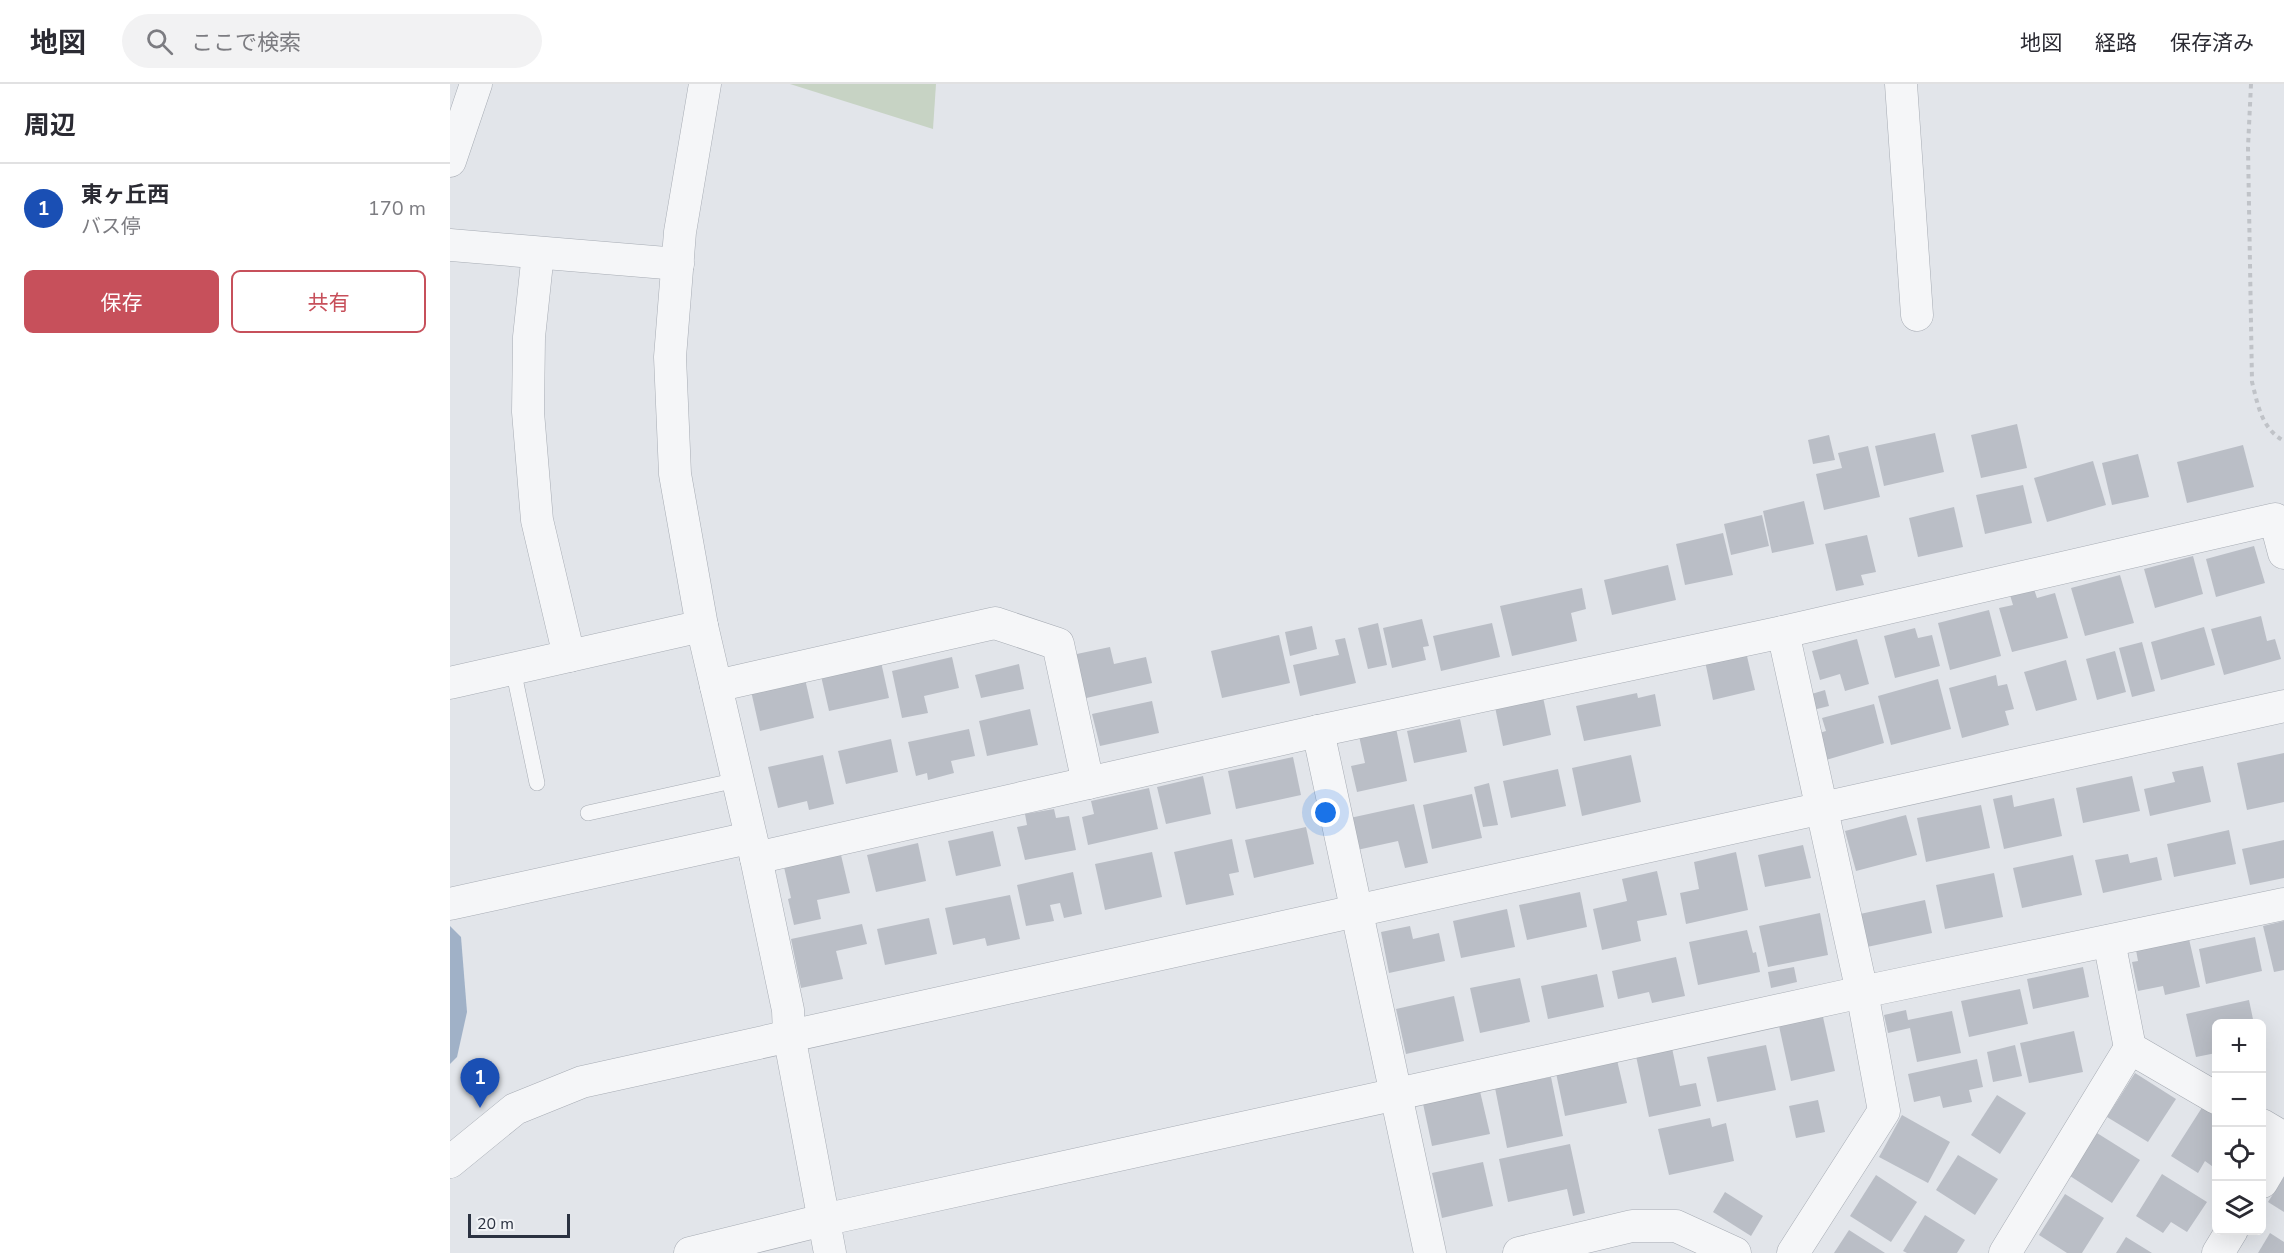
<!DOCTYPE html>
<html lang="ja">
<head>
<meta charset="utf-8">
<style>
	:root { --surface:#fff; --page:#f2f2f3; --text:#2b2b33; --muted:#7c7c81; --line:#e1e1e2; --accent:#c7505b }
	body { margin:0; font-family:"Nunito Sans","Noto Sans JP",sans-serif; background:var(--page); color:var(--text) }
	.controls { position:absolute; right:18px; bottom:18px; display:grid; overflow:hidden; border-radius:9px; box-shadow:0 6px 24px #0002 }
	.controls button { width:54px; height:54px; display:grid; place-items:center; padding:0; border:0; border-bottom:2px solid var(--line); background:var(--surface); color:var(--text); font:30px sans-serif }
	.scale { position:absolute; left:18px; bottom:15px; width:102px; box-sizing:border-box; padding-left:6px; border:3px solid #2b3241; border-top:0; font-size:16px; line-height:21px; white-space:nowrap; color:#2b3241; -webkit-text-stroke:4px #f2f4f7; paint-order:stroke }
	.you { position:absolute; left:876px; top:729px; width:21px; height:21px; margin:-15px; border:4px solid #fff; border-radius:50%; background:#1a73e8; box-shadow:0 0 0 9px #1a73e833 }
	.badge { display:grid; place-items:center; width:39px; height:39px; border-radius:50%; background:var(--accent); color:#fff; font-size:20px; font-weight:700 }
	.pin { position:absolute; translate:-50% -50px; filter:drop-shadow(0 2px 3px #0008) }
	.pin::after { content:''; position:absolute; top:32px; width:21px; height:18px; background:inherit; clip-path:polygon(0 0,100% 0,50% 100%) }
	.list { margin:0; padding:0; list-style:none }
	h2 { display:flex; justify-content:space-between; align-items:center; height:78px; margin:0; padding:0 24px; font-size:26px }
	h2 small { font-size:20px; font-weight:400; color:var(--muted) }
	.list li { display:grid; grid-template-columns:39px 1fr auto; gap:18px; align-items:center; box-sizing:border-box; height:90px; padding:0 24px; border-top:2px solid var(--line) }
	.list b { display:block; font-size:22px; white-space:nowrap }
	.list p { margin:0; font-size:20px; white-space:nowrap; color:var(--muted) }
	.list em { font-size:20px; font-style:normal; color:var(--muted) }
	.actions { display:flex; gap:12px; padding:18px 24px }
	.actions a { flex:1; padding:14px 0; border:2px solid var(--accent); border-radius:9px; text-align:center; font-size:21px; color:var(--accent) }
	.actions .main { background:var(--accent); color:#fff }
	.icon { flex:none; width:33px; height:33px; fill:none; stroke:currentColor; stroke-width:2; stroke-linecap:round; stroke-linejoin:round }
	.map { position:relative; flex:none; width:1834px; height:1169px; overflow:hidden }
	header { display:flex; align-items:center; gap:36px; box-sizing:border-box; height:84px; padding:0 30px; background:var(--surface); border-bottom:2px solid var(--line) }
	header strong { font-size:28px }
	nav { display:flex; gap:33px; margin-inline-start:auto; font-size:21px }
	.search { width:420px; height:54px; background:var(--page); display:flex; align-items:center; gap:15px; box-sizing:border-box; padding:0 21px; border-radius:33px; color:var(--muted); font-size:22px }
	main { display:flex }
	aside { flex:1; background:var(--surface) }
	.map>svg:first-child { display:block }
	.green { fill:#c7d3c4 }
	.water { fill:#a0b1c7 }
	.building { fill:#babec6 }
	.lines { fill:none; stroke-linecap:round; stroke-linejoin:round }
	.lane-casing { stroke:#a7acb4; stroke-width:16 }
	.street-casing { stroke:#a7acb4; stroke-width:33 }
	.path { stroke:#c0c3c8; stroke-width:4; stroke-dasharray:4.5 4.5; stroke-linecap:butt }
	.lane { stroke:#f5f6f8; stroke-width:15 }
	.street { stroke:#f5f6f8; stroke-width:32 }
</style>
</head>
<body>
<header>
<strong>地図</strong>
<div class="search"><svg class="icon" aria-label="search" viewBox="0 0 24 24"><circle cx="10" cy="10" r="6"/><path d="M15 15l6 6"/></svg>ここで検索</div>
<nav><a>地図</a><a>経路</a><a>保存済み</a></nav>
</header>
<main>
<aside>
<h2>周辺<small></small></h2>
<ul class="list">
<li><span class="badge" style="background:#1a4fb4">1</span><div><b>東ヶ丘西</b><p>バス停</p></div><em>170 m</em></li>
</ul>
<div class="actions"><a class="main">保存</a><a>共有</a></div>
</aside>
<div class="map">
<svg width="1834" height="1169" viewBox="0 0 1834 1169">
	<rect width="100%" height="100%" fill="#e2e5ea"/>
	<polygon class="green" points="340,0 486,0 483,45"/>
	<polygon class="water" points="0,842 11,853 17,928 7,973 0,980"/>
	<g class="building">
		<polygon points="1567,340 1577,384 1531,394 1521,351"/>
		<polygon points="1485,349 1494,388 1434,402 1425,362"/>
		<polygon points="1379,351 1385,376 1363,380 1358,356"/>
		<polygon points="1793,361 1804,403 1737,419 1727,378"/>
		<polygon points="1418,362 1430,413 1374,426 1366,390 1392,384 1388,369"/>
		<polygon points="1688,370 1699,413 1662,421 1652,379"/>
		<polygon points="1643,377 1656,421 1597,438 1584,394"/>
		<polygon points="1573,401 1582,439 1535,450 1526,411"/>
		<polygon points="1354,417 1364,460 1322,469 1313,427"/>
		<polygon points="1504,423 1513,463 1468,473 1459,434"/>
		<polygon points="1312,431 1319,462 1281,471 1274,440"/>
		<polygon points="1273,449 1283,491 1235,501 1226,460"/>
		<polygon points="1417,451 1426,488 1411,491 1414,501 1386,507 1375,460"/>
		<polygon points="1804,462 1815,499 1766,513 1756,475"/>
		<polygon points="1743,472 1753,510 1705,524 1694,485"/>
		<polygon points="1218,481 1226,516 1162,531 1154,496"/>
		<polygon points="1670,491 1684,539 1635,552 1621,504"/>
		<polygon points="1132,504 1136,525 1121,529 1127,557 1062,572 1050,522"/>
		<polygon points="1584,505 1587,514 1605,509 1618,554 1562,568 1549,524 1563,521 1560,511"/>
		<polygon points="1539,526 1551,572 1500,586 1488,539"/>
		<polygon points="1811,532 1817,557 1825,555 1831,575 1774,591 1761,545"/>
		<polygon points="972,535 979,562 973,563 976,576 942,584 933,544"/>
		<polygon points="928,539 937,581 918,585 908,544"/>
		<polygon points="1042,539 1050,573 991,587 983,552"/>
		<polygon points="862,542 867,565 840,572 835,548"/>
		<polygon points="1754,543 1765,581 1711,596 1701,558"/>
		<polygon points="1465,544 1468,554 1482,551 1490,582 1445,594 1434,552"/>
		<polygon points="829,551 840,599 772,614 761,567"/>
		<polygon points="895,554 906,599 850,612 843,581 889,571 885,556"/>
		<polygon points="1407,555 1419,600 1395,607 1390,590 1370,596 1362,567"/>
		<polygon points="1692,558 1705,607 1682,613 1669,564"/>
		<polygon points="660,563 664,580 696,573 702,599 632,615 622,571"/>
		<polygon points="1665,567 1676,608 1647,616 1636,575"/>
		<polygon points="1296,568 1305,606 1263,616 1255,577"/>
		<polygon points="502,573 509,604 474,612 478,629 452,634 442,587"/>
		<polygon points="1616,576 1627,616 1586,627 1574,588"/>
		<polygon points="431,578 439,614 379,627 371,592"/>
		<polygon points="569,580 574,605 531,614 525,591"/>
		<polygon points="1546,591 1548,602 1557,600 1564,625 1555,627 1559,641 1512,654 1499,604"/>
		<polygon points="355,595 364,634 310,647 301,607"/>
		<polygon points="1488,595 1501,645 1441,661 1428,612"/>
		<polygon points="1375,606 1379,622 1359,627 1355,612"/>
		<polygon points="1187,609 1188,614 1205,610 1211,642 1134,657 1126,622"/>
		<polygon points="1093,613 1101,651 1053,662 1045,623"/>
		<polygon points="702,617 709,649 650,662 642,630"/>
		<polygon points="1424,620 1434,659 1376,676 1369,649 1376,647 1372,634"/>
		<polygon points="580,625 588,661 537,672 529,637"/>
		<polygon points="1010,635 1017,668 964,679 957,647"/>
		<polygon points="946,644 957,697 907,708 901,682 915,679 909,652"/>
		<polygon points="519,645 525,672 501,677 504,689 478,696 477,689 466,692 458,658"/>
		<polygon points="441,655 448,688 396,700 388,667"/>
		<polygon points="1834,669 1834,718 1797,726 1787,679"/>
		<polygon points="373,671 384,720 359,726 357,717 328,724 318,683"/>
		<polygon points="1181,671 1191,718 1132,732 1122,684"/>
		<polygon points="843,673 851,711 786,725 778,687"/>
		<polygon points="1753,682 1761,718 1700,732 1694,705 1725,698 1722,688"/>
		<polygon points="1108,685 1116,722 1061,734 1053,697"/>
		<polygon points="753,692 761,730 716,740 707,703"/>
		<polygon points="1682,692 1690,727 1633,739 1626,704"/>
		<polygon points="1039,699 1048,741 1033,743 1024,703"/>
		<polygon points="699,704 708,745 638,761 632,733 644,730 641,717"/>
		<polygon points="1022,710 1032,754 982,765 973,721"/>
		<polygon points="1562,711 1564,723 1604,714 1612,752 1554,765 1543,715"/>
		<polygon points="964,720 978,779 955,784 948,757 907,766 900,734"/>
		<polygon points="1531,721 1540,764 1476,778 1467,734"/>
		<polygon points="604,725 606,734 619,732 626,766 575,776 567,743 577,741 575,730"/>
		<polygon points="1456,731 1467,771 1406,787 1395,747"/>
		<polygon points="856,743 864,780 804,794 795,756"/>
		<polygon points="1779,746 1786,780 1724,793 1717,760"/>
		<polygon points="543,747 551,782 506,792 498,757"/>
		<polygon points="782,755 789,788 779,790 784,811 736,821 724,768"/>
		<polygon points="1834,756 1834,794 1800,801 1792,765"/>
		<polygon points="468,759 476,797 426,808 417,771"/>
		<polygon points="1353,761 1361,794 1315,803 1308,771"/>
		<polygon points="702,768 712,813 655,826 645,780"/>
		<polygon points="1286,768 1298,826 1236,840 1230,809 1249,805 1244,778"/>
		<polygon points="1678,770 1680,779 1707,773 1712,796 1653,809 1645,776"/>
		<polygon points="391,771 400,809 367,816 371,835 344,841 338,815 341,814 334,783"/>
		<polygon points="1623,771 1632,811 1572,824 1563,784"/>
		<polygon points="1207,787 1217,831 1187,837 1191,857 1152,866 1143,825 1177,817 1172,795"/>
		<polygon points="623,788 632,830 614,834 610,819 600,821 604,837 576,842 567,801"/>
		<polygon points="1544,789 1553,833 1495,845 1486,801"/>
		<polygon points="1130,808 1137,843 1077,856 1069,821"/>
		<polygon points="560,811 570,855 537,862 535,854 503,861 495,824"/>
		<polygon points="1475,816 1482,849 1417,863 1410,830"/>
		<polygon points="1057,825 1065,863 1011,874 1003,837"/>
		<polygon points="1370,829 1378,871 1318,883 1309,842"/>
		<polygon points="479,834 487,870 435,881 427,845"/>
		<polygon points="1834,837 1834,886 1824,888 1813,842"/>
		<polygon points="412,840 417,860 386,867 393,895 351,904 341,855"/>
		<polygon points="960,842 963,855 989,849 995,877 939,889 931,848"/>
		<polygon points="1297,846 1303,869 1306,868 1310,888 1248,901 1239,858"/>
		<polygon points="1805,853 1812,887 1756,900 1749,865"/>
		<polygon points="1739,855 1750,903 1715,911 1713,902 1688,907 1682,878 1688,877 1686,866"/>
		<polygon points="1226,873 1235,912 1202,919 1199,908 1168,915 1162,887"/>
		<polygon points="1344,883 1347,898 1321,904 1318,888"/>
		<polygon points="1633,883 1639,913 1583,925 1577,895"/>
		<polygon points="1147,890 1154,923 1098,935 1091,902"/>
		<polygon points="1070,894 1080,938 1030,949 1020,904"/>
		<polygon points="1570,905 1578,940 1519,953 1511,917"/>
		<polygon points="1004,912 1014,957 956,970 946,925"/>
		<polygon points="1799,916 1804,940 1766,940 1766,969 1746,973 1736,930"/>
		<polygon points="1456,926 1458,936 1502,927 1511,969 1467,978 1460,944 1438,949 1434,931"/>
		<polygon points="1373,933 1385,987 1341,997 1329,942"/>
		<polygon points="1624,947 1633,988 1579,999 1570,959"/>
		<polygon points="1316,961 1326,1006 1267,1018 1257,973"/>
		<polygon points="1565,961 1572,992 1543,998 1537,968"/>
		<polygon points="1222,964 1230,1002 1246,999 1251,1022 1199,1033 1186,972"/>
		<polygon points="1527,975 1533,1003 1519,1006 1522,1018 1493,1024 1490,1012 1464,1018 1458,990"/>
		<polygon points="1167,976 1177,1019 1115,1032 1106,989"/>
		<polygon points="1685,989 1726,1015 1698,1058 1657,1033"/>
		<polygon points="1101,993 1113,1052 1057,1064 1045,1004"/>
		<polygon points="1029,1003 1040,1050 982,1062 972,1015"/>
		<polygon points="1547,1011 1576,1029 1550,1070 1521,1051"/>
		<polygon points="1368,1016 1375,1048 1346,1054 1339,1022"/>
		<polygon points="1753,1022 1766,1030 1766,1085 1755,1077 1748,1089 1721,1072"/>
		<polygon points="1452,1031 1500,1058 1478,1099 1429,1073"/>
		<polygon points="1260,1034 1262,1043 1276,1039 1284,1077 1219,1091 1208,1045"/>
		<polygon points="1647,1049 1690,1076 1662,1119 1620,1092"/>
		<polygon points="1120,1060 1135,1129 1123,1132 1117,1105 1058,1118 1049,1075"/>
		<polygon points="1508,1071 1548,1095 1525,1131 1486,1106"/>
		<polygon points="1033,1078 1043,1122 992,1134 982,1089"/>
		<polygon points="1712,1090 1757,1118 1737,1148 1721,1138 1713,1149 1686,1132"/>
		<polygon points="1426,1091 1467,1118 1441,1158 1400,1132"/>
		<polygon points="1834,1093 1834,1128 1818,1118"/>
		<polygon points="1275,1108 1313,1132 1301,1152 1263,1128"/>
		<polygon points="1615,1110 1654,1134 1632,1169 1617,1169 1589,1151"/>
		<polygon points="1475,1131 1515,1156 1507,1169 1457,1169 1453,1167"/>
		<polygon points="1399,1146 1435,1169 1384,1169"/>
		<polygon points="1820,1149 1834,1158 1834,1169 1808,1169"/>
		<polygon points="1676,1153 1702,1169 1666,1169"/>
	</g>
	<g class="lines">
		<defs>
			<g id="lane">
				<polyline points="63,585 87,699"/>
				<polyline points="138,729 287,696"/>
			</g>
			<g id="street">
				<polyline points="255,0 230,148 220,273 225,390 252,542 306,774 338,926 339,951 380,1169"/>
				<polyline points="1451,0 1467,231"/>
				<polyline points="0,77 26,0"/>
				<polyline points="0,161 228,180"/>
				<polyline points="88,169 79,253 78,328 87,436 119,572"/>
				<polyline points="1333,548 1412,908 1434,1027 1343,1169"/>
				<polyline points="0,599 252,542"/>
				<polyline points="266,602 545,539 608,560 638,699"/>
				<polyline points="868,647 980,1169"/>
				<polyline points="306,774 868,647 1333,548 1825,435 1834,469"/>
				<polyline points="0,820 299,754"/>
				<polyline points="1659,857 1680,964 1766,1014"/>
				<polyline points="1812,1041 1834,1054"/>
				<polyline points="0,1078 65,1025 132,998 1834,622"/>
				<polyline points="1812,1098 1834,1061"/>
				<polyline points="240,1169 373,1136 1412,908 1834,820"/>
				<polyline points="1069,1169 1182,1142 1226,1142 1285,1169"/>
				<polyline points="1555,1169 1680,964"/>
				<polyline points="1768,1169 1782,1146"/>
			</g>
		</defs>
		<use href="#lane" class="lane-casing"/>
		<use href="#street" class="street-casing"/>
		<path class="path" d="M1801,0L1798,63L1802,298C1808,321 1811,344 1834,357"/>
		<use href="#lane" class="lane"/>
		<use href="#street" class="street"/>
	</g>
</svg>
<div class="controls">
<button>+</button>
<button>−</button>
<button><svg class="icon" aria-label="locate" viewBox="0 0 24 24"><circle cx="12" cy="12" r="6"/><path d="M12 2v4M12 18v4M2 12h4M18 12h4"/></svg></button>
<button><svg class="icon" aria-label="layers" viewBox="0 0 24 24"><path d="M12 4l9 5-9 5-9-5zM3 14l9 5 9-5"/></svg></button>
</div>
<div class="scale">20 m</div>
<div class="you"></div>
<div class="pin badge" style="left:30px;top:1024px;background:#1a4fb4">1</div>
</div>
</main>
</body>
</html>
